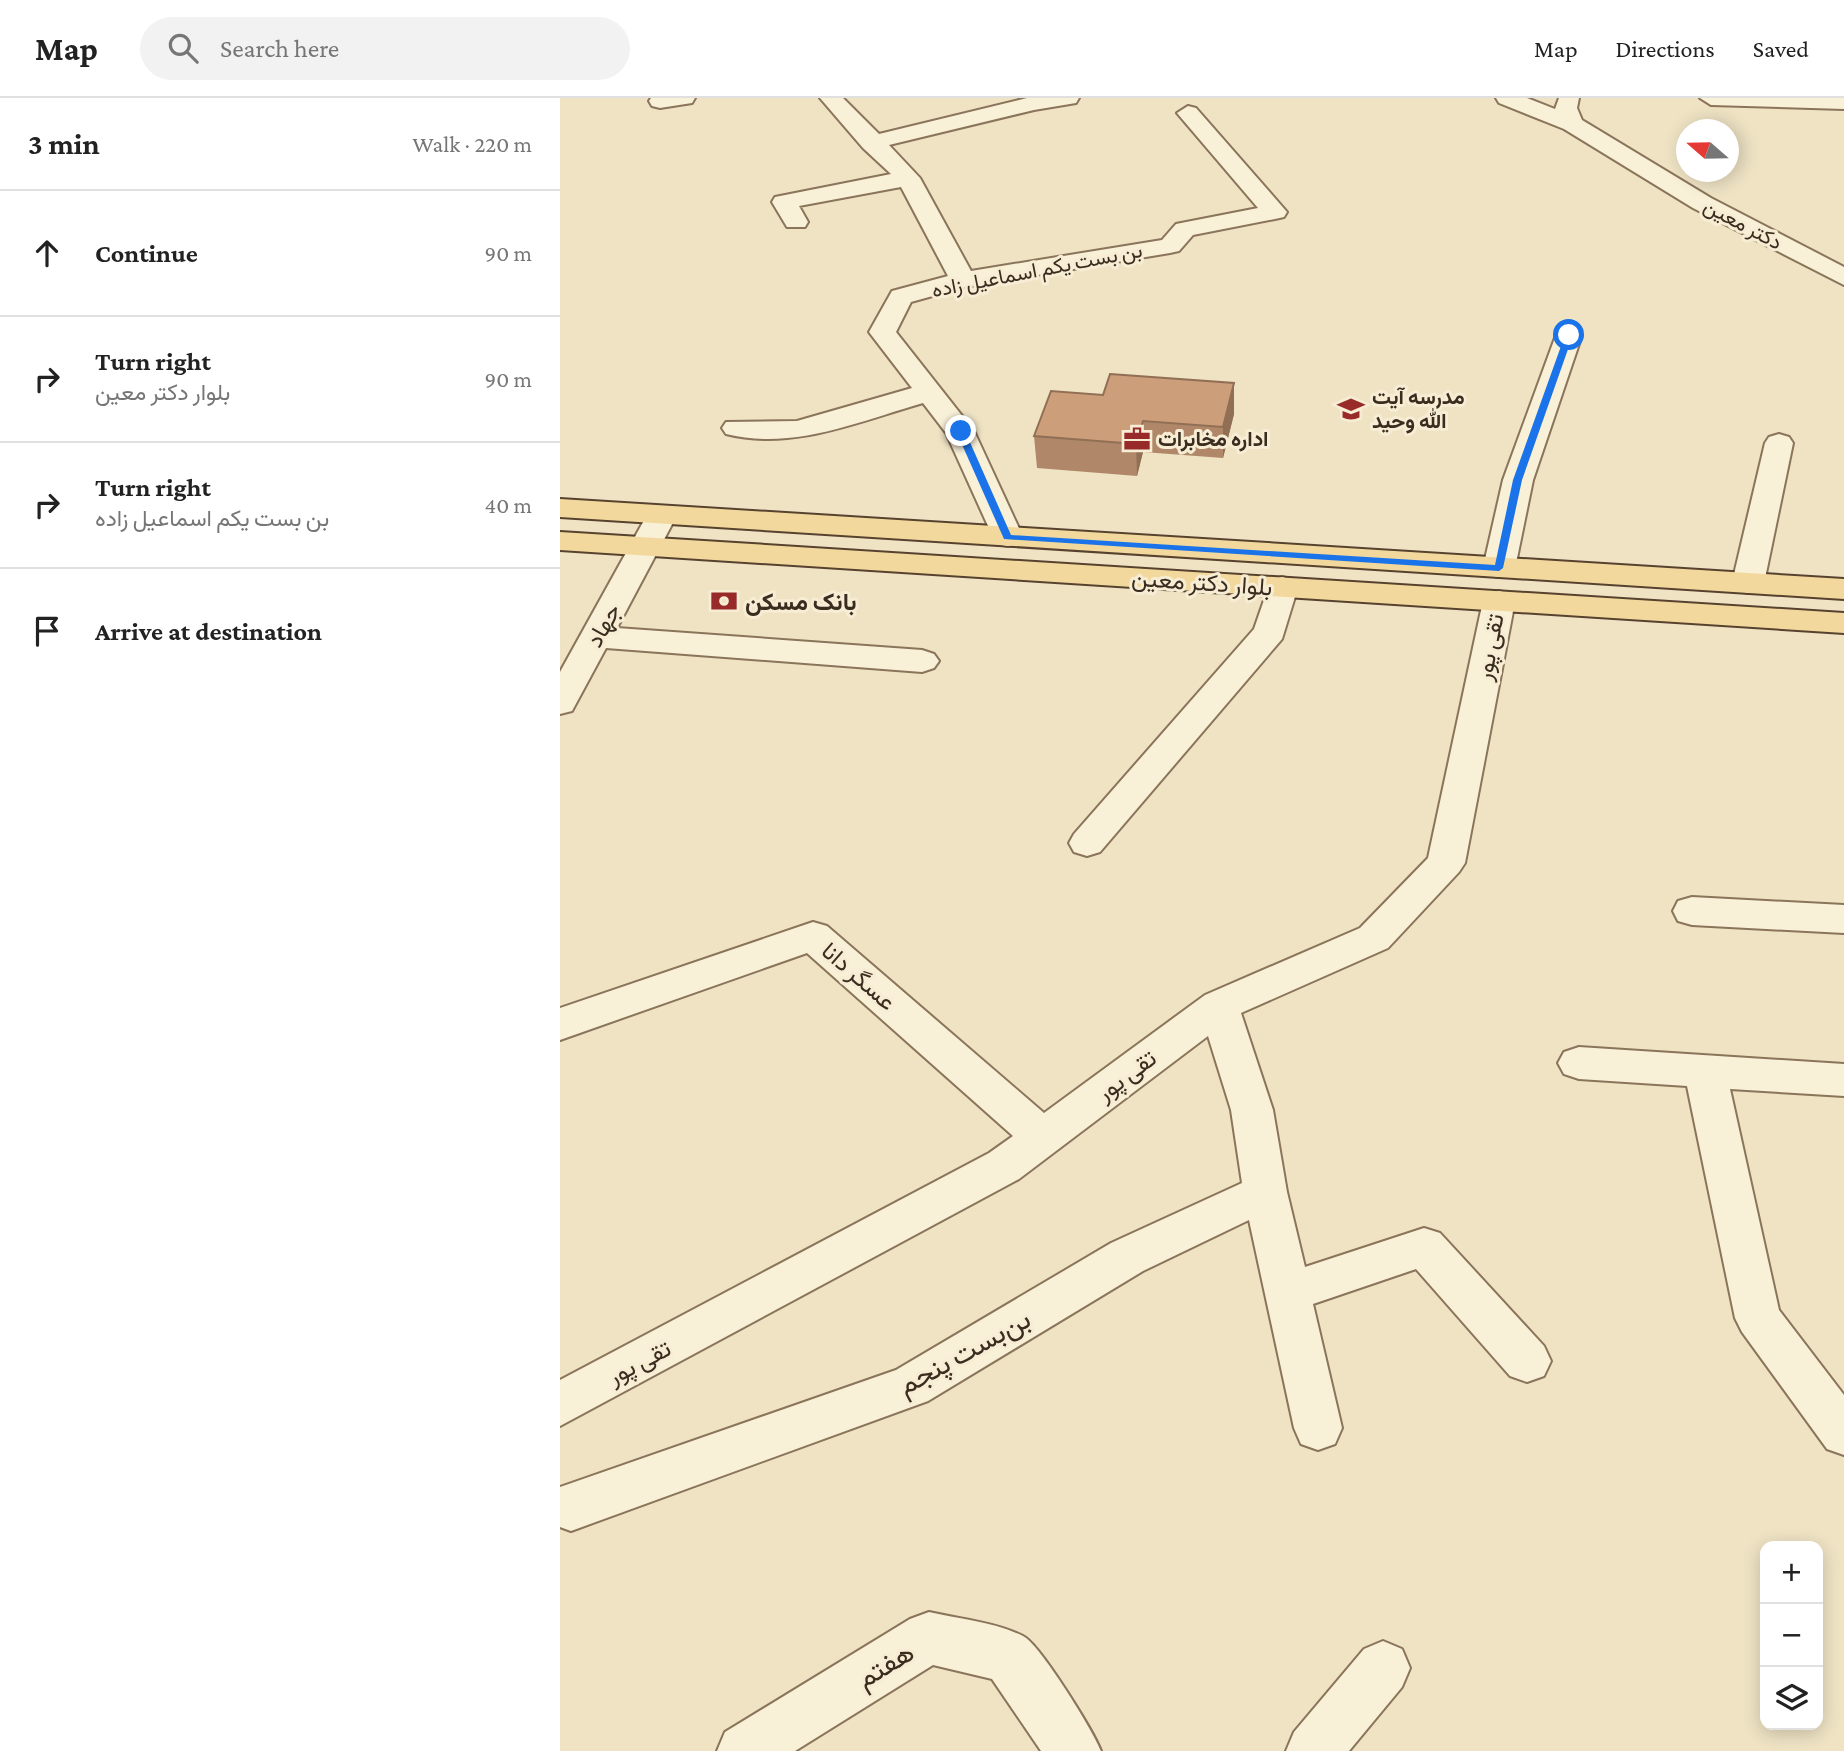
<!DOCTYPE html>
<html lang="en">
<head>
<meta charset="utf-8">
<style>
	:root { --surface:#fff; --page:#f2f2f2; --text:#222; --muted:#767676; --line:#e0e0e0 }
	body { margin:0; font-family:"Crimson Pro",Vazirmatn,serif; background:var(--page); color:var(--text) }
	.controls { position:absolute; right:21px; bottom:21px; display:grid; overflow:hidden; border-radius:14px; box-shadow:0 4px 18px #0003 }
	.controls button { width:63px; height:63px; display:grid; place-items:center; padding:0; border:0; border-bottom:2px solid var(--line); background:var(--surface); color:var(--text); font:35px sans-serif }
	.compass { position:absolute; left:1116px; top:21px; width:63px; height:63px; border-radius:50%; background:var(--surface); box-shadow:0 4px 18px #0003; rotate:290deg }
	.stop { position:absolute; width:21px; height:21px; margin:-16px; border:5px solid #1a73e8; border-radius:50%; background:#fff }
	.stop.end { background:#1a73e8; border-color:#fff; box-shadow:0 2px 7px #0008 }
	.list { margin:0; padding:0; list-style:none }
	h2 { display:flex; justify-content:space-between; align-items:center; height:91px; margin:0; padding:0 28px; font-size:30px }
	h2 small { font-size:23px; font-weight:400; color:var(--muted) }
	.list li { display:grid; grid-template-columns:46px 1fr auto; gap:21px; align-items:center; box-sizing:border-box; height:126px; padding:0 28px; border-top:2px solid var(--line) }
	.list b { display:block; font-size:26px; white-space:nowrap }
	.list p { margin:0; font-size:23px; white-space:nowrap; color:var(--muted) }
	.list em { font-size:23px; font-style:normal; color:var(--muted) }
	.icon { flex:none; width:38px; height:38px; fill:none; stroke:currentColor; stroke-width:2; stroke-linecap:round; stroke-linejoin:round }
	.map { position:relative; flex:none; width:1284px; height:1653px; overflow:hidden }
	header { display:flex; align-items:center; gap:42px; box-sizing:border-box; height:98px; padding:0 35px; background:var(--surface); border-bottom:2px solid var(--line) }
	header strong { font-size:33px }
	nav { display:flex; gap:38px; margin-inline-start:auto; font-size:24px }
	.search { width:490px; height:63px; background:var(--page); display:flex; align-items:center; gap:18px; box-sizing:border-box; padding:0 24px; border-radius:38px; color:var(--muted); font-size:26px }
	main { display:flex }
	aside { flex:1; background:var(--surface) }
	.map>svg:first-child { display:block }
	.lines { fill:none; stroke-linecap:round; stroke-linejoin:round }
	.minor-casing { stroke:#8a745a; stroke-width:4 }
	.major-casing { stroke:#57422f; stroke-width:4 }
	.minor { fill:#f9f0d8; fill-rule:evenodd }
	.major { fill:#f2d89c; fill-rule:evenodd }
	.wall { fill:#b08869 }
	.shaded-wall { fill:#906f55 }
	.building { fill:#cd9e7a; stroke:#906f55; stroke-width:2 }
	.route { fill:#1a73e8 }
	.labels { text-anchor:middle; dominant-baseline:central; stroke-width:6; stroke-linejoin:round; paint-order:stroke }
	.far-street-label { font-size:21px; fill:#3a2c1e; stroke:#f6edd4 }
	.far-poi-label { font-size:21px; font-weight:bold; fill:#3a2c1e; stroke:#f6edd4; text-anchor:start }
	.street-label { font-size:24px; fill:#3a2c1e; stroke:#f6edd4 }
	.poi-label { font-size:24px; font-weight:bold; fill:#3a2c1e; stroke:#f6edd4; text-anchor:start }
	.near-street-label { font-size:28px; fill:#3a2c1e; stroke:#f6edd4 }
</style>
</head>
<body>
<header>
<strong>Map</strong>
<div class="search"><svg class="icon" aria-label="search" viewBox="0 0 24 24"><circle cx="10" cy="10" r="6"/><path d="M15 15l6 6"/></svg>Search here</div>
<nav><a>Map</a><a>Directions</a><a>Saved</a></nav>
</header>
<main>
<aside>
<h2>3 min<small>Walk · 220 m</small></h2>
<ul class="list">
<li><svg class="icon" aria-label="ahead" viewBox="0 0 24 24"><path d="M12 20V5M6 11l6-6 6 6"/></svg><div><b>Continue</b></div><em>90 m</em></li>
<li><svg class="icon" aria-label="right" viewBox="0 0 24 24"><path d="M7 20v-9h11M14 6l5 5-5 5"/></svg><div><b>Turn right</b><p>بلوار دکتر معین</p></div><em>90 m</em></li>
<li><svg class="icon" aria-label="right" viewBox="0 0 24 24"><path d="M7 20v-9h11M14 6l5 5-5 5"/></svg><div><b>Turn right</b><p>بن بست یکم اسماعیل زاده</p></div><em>40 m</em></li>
<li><svg class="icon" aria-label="arrive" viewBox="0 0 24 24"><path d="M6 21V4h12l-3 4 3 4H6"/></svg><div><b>Arrive at destination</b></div></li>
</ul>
</aside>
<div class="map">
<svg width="1284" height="1653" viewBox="0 0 1284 1653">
	<rect width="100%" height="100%" fill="#efe3c4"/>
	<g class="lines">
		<defs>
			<g id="minor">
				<polygon points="91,0 135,0 132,5 100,10 92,8 89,3"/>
				<path d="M260,0H283L319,36L467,0H519L516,5L474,12L329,47L360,80L411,173L602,142L616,126L698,110L617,15L628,8L636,10L727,114L724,119L715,121L633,137L619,153L610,155L405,189L351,204L336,234L414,333L463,439L459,446L448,448L437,446L433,439L386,335L363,305C300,323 233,353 166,336L162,330L166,324L237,323L352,290L309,234L332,193L388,178L341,89L239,108L248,124L245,129H227L212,104L215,99L331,76L303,50Z"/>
				<polygon points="936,0 967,0 995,11 999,0 1019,0 1017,10 1022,22 1151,100 1284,169 1284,187 1133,110 1004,31 939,5"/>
				<polygon points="1140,0 1284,0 1284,11 1151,7"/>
				<polygon points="1009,229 1018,231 1022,237 973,382 955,470 950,477 939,479 928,477 923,470 943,382 996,237 1000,231"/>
				<polygon points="1219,336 1229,339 1233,345 1204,485 1199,492 1188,495 1177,492 1172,485 1205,345 1209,339"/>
				<polygon points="102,408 113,411 117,417 57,530 362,552 374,556 379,563 374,570 362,574 46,550 12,613 0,616 0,574 87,417 91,411"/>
				<polygon points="722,479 733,482 738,489 722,541 540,754 527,758 514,754 509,745 514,736 694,531 711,482"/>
				<polygon points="939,493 950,496 955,503 905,765 899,774 828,850 681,915 713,1012 727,1094 745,1169 864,1130 880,1135 984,1248 991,1263 984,1278 967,1284 950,1278 856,1171 753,1206 782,1330 775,1346 758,1352 741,1346 734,1330 689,1122 583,1173 368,1303 11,1433 0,1429 0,1389 336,1272 551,1145 682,1085 671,1012 648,938 459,1081 0,1328 0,1282 429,1055 453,1038 247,855 0,942 0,910 253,824 267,828 484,1015 645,897 800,830 868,760 923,503 928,496"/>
				<polygon points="1132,799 1284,807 1284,835 1132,827 1118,823 1113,813 1118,803"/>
				<polygon points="1019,949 1284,966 1284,998 1170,991 1219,1212 1284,1297 1284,1357 1267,1351 1182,1234 1175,1220 1127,988 1019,981 1004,976 998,965 1004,954"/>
				<path d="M369,1514C399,1521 435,1524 463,1538C479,1545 534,1634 541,1653H481L432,1581L373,1567L235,1653H157L165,1634L350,1521Z"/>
				<polygon points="823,1543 842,1551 850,1570 842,1589 789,1653 726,1653 734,1634 804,1551"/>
			</g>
			<g id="major">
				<polygon points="0,401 1284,481 1284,501 0,419"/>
				<polygon points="0,434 1284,515 1284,535 0,452"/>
			</g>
		</defs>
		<use href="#minor" class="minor-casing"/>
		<use href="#major" class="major-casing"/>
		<use href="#minor" class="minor"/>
		<use href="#major" class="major"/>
	</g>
	<polygon class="wall" points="491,293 674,316 663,360 583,354 577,378 477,370 474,338"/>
	<g class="shaded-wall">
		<polygon points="674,285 674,316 663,360 663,329"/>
		<polygon points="583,323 583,354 577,378 576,346"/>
	</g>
	<polygon class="building" points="550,276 674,285 663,329 583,323 576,346 474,338 491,293 543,297"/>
	<polygon class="route" points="1009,235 1013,237 962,382 943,470 939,473 444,441 396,333 401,331 405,333 451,437 935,467 953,382 1005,237"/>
	<defs>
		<symbol id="school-bare" viewBox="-9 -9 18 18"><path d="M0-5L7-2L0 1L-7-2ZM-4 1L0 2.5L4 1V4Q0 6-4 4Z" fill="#992a2a" stroke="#f6edd4" stroke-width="2.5" paint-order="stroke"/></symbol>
		<symbol id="office-bare" viewBox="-9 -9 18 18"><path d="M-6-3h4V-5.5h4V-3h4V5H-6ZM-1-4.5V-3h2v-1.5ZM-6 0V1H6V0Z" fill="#992a2a" stroke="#f6edd4" stroke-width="2.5" paint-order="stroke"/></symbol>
		<symbol id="bank-bare" viewBox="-9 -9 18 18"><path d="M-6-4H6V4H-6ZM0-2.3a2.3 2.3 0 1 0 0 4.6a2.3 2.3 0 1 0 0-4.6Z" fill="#992a2a" stroke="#f6edd4" stroke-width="2.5" paint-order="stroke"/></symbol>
	</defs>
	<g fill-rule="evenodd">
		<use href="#school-bare" x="772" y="292" width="38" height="38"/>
		<use href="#office-bare" x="558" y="322" width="38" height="38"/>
		<use href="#bank-bare" x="145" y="484" width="38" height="38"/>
	</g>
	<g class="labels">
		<g class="far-street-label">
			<text transform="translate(1183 126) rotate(28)">دکتر معین</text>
			<text transform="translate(477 172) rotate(-11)">بن بست یکم اسماعیل زاده</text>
		</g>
		<g class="far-poi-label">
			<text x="812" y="299">مدرسه آیت<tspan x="812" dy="24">الله وحید</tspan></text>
			<text x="598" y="341">اداره مخابرات</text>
		</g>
		<g class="street-label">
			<text transform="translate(642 484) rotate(4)">بلوار دکتر معین</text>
			<text transform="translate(43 527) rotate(-61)">جهاد</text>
			<text transform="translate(929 549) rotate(-79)">تقی پور</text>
			<text transform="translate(299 878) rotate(41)">عسگر دانا</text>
			<text transform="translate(566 977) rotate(-37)">تقی پور</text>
			<text transform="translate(79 1264) rotate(-28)">تقی پور</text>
		</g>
		<g class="poi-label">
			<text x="185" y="503">بانک مسکن</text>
		</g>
		<g class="near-street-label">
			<text transform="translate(404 1254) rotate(-29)">بن‌بست پنجم</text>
			<text transform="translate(325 1567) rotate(-31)">هفتم</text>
		</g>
	</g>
</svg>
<div class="controls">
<button>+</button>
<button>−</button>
<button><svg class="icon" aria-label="layers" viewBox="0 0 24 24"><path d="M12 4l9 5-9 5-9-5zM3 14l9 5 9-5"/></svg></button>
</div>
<svg class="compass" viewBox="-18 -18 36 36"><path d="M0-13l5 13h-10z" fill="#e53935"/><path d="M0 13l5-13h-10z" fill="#767676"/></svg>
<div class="stop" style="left:1009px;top:237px"></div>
<div class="stop end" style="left:401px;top:333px"></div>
</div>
</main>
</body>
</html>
